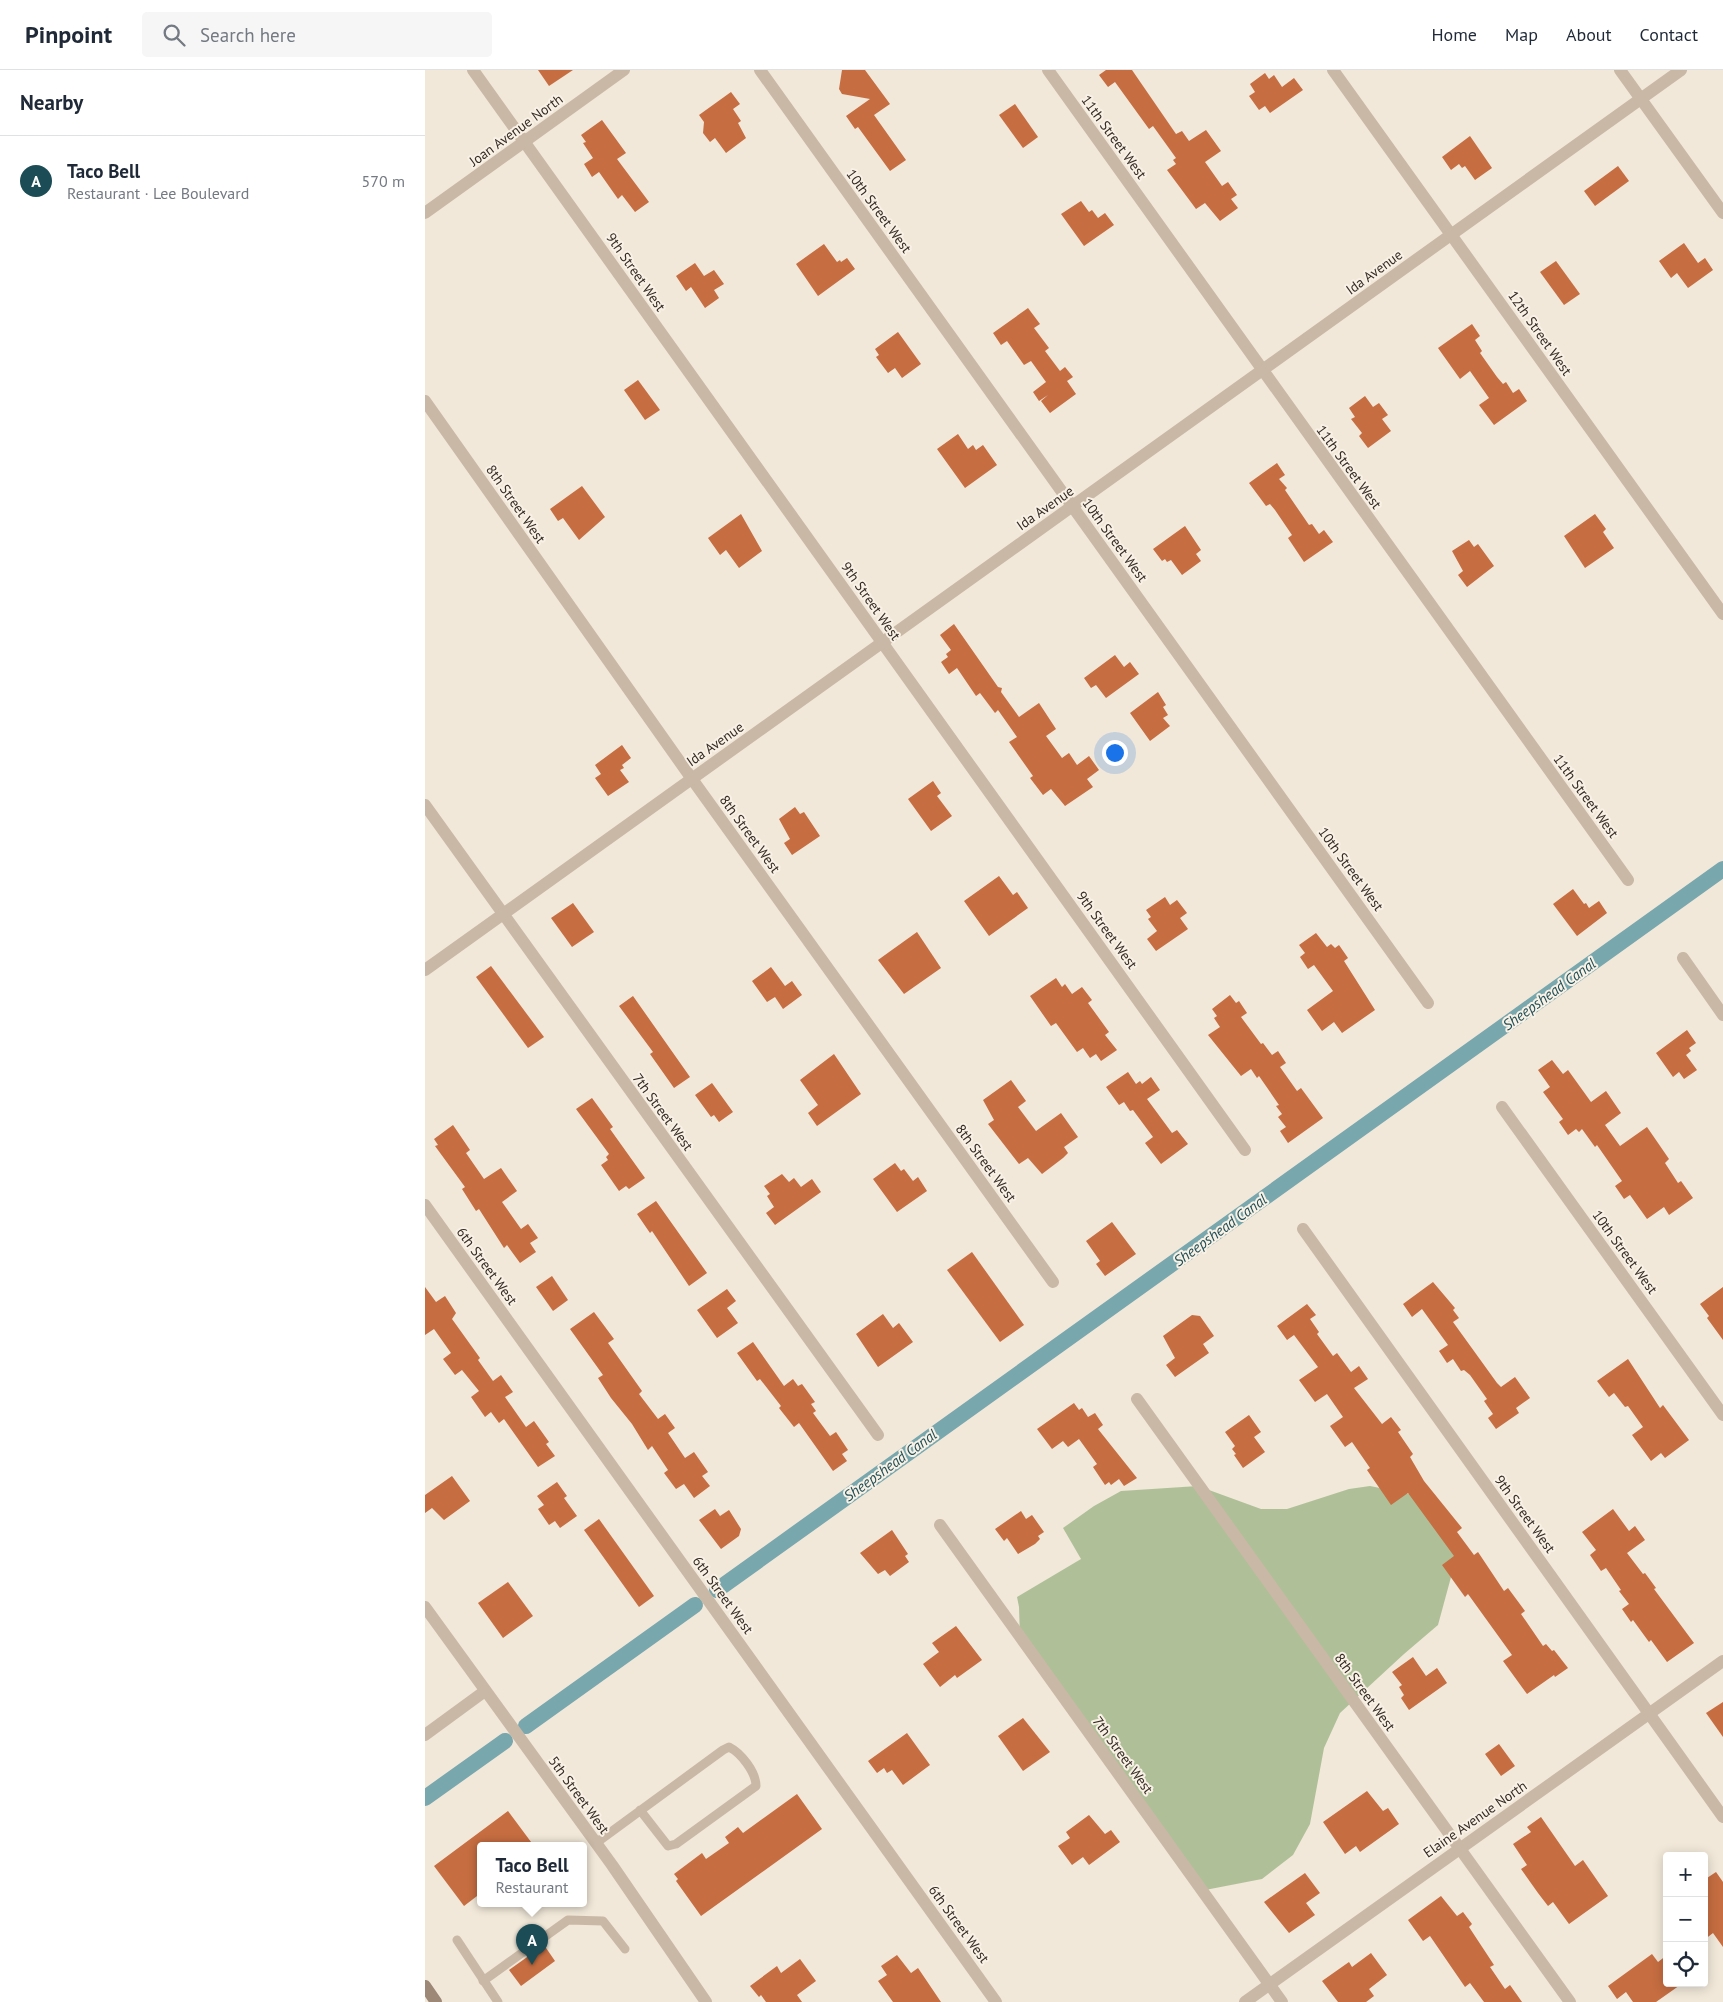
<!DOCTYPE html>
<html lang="en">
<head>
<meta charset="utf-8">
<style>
	:root { --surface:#fff; --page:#f6f6f7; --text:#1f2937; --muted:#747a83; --line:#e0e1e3; --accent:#1c4d56 }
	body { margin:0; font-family:"PT Sans",sans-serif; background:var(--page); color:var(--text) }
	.controls { position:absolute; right:15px; bottom:15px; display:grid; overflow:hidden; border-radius:5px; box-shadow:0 2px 12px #0003 }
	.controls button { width:45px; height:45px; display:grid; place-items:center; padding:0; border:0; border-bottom:1px solid var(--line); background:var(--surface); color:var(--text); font:25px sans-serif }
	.you { position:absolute; left:689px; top:682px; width:18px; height:18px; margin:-12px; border:4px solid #fff; border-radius:50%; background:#1a73e8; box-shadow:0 0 0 8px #1a73e833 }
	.badge { display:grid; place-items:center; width:32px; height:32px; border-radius:50%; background:var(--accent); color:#fff; font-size:16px; font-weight:700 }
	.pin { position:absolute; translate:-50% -41px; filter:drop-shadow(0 1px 2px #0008) }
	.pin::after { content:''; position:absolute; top:26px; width:18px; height:15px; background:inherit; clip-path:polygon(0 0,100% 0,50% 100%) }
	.popup { position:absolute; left:52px; top:1772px; width:110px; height:65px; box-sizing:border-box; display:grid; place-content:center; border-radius:5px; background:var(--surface); filter:drop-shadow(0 1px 4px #0005); font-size:16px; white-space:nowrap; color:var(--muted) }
	.popup b { font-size:19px; color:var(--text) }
	.popup::after { content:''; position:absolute; left:50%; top:100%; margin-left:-10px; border:10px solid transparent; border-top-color:var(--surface) }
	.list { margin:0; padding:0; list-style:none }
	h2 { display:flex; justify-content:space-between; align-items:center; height:65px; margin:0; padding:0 20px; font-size:21px }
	h2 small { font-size:16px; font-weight:400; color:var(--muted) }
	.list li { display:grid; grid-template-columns:32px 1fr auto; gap:15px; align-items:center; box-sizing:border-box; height:90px; padding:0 20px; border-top:1px solid var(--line) }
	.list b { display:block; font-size:19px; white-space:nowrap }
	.list p { margin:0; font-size:16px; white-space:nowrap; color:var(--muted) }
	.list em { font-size:16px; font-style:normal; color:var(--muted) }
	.icon { flex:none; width:28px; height:28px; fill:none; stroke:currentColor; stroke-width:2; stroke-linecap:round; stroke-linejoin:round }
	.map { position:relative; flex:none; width:1298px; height:1932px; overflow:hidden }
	header { display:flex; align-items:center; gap:30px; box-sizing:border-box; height:70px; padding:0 25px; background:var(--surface); border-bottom:1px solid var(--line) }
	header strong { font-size:24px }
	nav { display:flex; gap:28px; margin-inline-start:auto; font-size:18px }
	.search { width:350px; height:45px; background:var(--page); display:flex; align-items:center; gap:12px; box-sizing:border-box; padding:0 18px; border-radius:5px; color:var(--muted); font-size:19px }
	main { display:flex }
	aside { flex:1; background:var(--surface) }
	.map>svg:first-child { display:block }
	.green { fill:#afc099 }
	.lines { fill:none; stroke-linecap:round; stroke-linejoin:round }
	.canal { stroke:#78a7ae; stroke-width:16 }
	.building { fill:#c66d41 }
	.service { stroke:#c9b8a5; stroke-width:9 }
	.minor { stroke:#c9b8a5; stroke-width:12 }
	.secondary { stroke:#9d8776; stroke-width:12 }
	.labels { text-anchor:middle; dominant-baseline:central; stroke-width:4; stroke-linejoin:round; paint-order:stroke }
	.street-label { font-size:14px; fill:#352c26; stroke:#f9f1e5 }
	.water-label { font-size:15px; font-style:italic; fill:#1c4d56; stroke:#f9f1e5 }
</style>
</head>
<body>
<header>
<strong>Pinpoint</strong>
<div class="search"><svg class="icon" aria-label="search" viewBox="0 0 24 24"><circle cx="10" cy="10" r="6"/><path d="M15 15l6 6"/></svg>Search here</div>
<nav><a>Home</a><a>Map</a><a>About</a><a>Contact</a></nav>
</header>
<main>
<aside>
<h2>Nearby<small></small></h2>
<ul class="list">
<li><span class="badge">A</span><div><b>Taco Bell</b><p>Restaurant · Lee Boulevard</p></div><em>570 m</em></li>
</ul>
</aside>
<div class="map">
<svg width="1298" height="1932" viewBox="0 0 1298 1932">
	<rect width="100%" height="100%" fill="#f1e8d9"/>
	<polygon class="green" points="773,1416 836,1439 862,1439 924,1419 945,1416 985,1424 1032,1485 1013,1555 979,1584 915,1643 899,1678 885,1754 868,1785 837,1809 775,1821 595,1568 594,1537 592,1527 656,1489 638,1458 669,1436 696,1421"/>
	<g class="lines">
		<g class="canal">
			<polyline points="292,1520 1298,799"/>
			<polyline points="101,1656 270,1535"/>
			<polyline points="0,1728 80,1671"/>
		</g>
	</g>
	<g class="building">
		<polygon points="113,0 148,0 124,16"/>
		<polygon points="417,0 440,0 465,34 449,45 481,90 465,101 433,57 430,59 421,46 445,29 417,24 414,19"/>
		<polygon points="681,0 707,0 751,64 757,61 764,71 781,60 796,81 780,92 797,116 803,112 812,125 806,129 813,138 795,151 780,133 771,139 742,100 751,94 748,90 751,88 728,56 724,59 690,12 683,17 674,5"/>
		<polygon points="840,3 844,9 849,5 857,17 869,8 878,20 845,43 840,36 834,40 824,26 830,22 825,14"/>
		<polygon points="306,22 315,34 308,39 316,51 313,53 321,68 301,83 290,68 285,72 278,63 279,52 274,45"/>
		<polygon points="590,34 613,67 598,78 574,45"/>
		<polygon points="177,50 201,83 192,89 224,132 210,142 197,125 193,129 174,102 167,107 159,94 168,88 158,73 161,72 156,65"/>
		<polygon points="1045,66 1067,98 1050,110 1040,96 1037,98 1034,94 1026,100 1017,87"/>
		<polygon points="1193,96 1204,111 1170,136 1159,121"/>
		<polygon points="656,131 664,142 667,140 673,148 680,143 689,155 659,176 636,144"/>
		<polygon points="1259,173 1273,193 1280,188 1288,200 1263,218 1252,203 1246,208 1234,191"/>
		<polygon points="399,174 412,192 415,190 416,192 422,188 430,199 393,226 371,194"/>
		<polygon points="1131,191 1155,224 1139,235 1115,202"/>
		<polygon points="270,193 279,206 289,200 299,214 289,220 294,228 280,238 266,217 261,221 251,206"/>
		<polygon points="603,238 615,254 609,258 624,278 620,281 635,301 640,297 648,307 642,311 651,324 625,343 616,331 623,325 614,331 608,322 621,312 606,291 599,295 582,271 576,275 568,263"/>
		<polygon points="1047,254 1055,266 1050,270 1057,281 1055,283 1072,307 1078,314 1081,312 1088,323 1094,319 1102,331 1069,355 1054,335 1064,328 1045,301 1035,309 1013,278"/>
		<polygon points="473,262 496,294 477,308 470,298 463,303 451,287 454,285 450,279"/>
		<polygon points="213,310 235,340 220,350 199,320"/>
		<polygon points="940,326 948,337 954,333 963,345 957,349 966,361 943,378 934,366 937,363 926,349 930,347 924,338"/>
		<polygon points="533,364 543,379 548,375 551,380 558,375 572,395 540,418 512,379"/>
		<polygon points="852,393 860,405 854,409 862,418 860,420 884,455 887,454 894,464 899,460 908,472 879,492 863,468 867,465 850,440 845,434 841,436 824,413"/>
		<polygon points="157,416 180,447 154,470 138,448 133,451 125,439"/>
		<polygon points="316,444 337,481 314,498 301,480 295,485 283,468"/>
		<polygon points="1170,444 1181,459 1178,462 1189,478 1160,498 1139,466"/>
		<polygon points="760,456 776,480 771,484 776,491 757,505 746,490 742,492 740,489 737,491 728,479"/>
		<polygon points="1044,470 1049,477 1053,474 1069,496 1042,517 1033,505 1038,501 1027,481"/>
		<polygon points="529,554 573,617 577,618 576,622 594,647 614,633 631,659 621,666 637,688 644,683 652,695 664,686 674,700 662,709 668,717 640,736 626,719 618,725 605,708 608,706 584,672 592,667 573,640 570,643 555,623 551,626 532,598 524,604 516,592 523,587 521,584 526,580 515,565"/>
		<polygon points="690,585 699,597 705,592 714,604 681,628 671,615 666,618 659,608"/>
		<polygon points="733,622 741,635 738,637 743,645 738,648 745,656 725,671 705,643"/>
		<polygon points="197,675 206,688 197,695 199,698 195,700 204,712 183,726 170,708 176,704 170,695"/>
		<polygon points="508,711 516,723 512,726 527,746 506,761 483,729"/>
		<polygon points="370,737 375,744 379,742 395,766 367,785 359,773 365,769 354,749"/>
		<polygon points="574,806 588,825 592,822 603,838 564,866 539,831"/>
		<polygon points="1148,819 1159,834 1161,833 1164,838 1174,831 1182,843 1152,866 1128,834"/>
		<polygon points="740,827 745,835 752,830 762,843 755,848 763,859 731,881 722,869 732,861 723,849 726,847 721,840"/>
		<polygon points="148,833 169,862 147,877 126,848"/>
		<polygon points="492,862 516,898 479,924 453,890"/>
		<polygon points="891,863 902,877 906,874 910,878 914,875 923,888 919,891 950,940 917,963 909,952 897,961 882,940 908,921 889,895 883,899 875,887 880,883 874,875"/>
		<polygon points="66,896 119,967 103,978 51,907"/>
		<polygon points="346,897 360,916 367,911 377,925 358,939 350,927 342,932 327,911"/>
		<polygon points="631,908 637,917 640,914 647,924 657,917 667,930 663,933 684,962 680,965 692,980 676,991 671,984 665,988 658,978 652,982 631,953 626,956 605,926"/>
		<polygon points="805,925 811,933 814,931 822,943 816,947 836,974 838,973 847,985 853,981 861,993 855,997 872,1021 876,1018 898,1048 863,1073 855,1061 861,1057 853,1047 857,1044 851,1036 854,1035 834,1006 832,1008 826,999 816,1006 783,965 795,957 789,948 792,946 787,939"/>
		<polygon points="208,926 265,1007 249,1018 225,984 228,982 194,936"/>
		<polygon points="1262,960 1271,973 1264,978 1266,981 1261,985 1272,1000 1259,1009 1254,1002 1248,1007 1231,983"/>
		<polygon points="409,984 436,1024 392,1056 383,1043 393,1035 375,1010"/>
		<polygon points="1127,990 1138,1004 1143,1000 1166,1032 1181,1021 1196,1043 1180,1055 1195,1076 1222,1057 1244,1089 1240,1093 1253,1113 1256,1111 1268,1128 1244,1145 1239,1137 1222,1149 1205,1125 1199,1129 1190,1116 1197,1111 1172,1075 1170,1077 1157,1059 1154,1062 1151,1059 1143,1065 1134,1052 1138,1049 1118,1022 1125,1017 1113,1000"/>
		<polygon points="703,1002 711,1014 715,1011 717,1014 726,1007 735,1020 722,1029 747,1063 752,1060 763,1074 736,1094 720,1073 728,1067 708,1040 705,1041 699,1032 694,1035 681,1017"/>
		<polygon points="586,1010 601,1031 593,1037 611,1061 636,1043 653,1067 639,1077 643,1083 638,1088 617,1104 603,1088 594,1094 563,1054 569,1050 558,1030"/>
		<polygon points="287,1013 308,1042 294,1052 289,1045 286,1047 270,1025"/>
		<polygon points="167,1028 188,1057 185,1059 220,1108 204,1119 201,1116 194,1121 176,1095 183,1090 181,1087 184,1084 151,1039"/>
		<polygon points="28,1055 45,1080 41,1083 59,1109 76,1098 92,1121 77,1132 96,1159 103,1154 113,1168 105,1173 111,1182 95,1193 82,1175 79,1178 54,1139 51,1141 37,1119 40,1117 10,1076 13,1075 9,1069"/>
		<polygon points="470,1093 476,1101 479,1099 488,1111 493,1107 502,1121 472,1142 448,1109"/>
		<polygon points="357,1104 364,1112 369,1108 376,1117 387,1109 396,1122 350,1155 341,1143 349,1137 342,1126 345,1124 339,1116"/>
		<polygon points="231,1131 282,1203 264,1216 227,1161 225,1163 212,1144"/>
		<polygon points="687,1152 711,1184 680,1206 671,1194 675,1191 661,1171"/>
		<polygon points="547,1182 599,1255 575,1272 522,1200"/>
		<polygon points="127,1206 143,1230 128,1241 111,1217"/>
		<polygon points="1008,1212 1030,1238 1028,1240 1034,1248 1028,1252 1072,1313 1076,1317 1090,1307 1105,1328 1091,1338 1094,1343 1071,1359 1063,1348 1068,1344 1059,1331 1062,1329 1045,1305 1039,1300 1036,1301 1028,1289 1022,1293 1014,1281 1023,1275 997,1239 987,1247 978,1234"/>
		<polygon points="0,1217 11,1232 20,1226 31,1243 27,1249 55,1288 53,1290 68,1311 76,1305 88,1322 80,1327 101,1357 109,1351 124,1372 121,1374 130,1386 113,1397 79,1349 74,1353 66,1342 60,1347 46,1327 54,1321 37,1300 30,1305 18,1289 26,1283 9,1259 0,1265"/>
		<polygon points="1298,1217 1298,1270 1282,1248 1284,1246 1275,1234"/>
		<polygon points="302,1219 311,1231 302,1238 313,1253 292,1268 272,1240"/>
		<polygon points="882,1234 891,1245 885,1249 894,1262 892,1264 908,1286 912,1283 926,1302 934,1296 943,1309 929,1318 957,1354 966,1347 976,1360 973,1362 988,1384 985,1387 999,1411 1037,1458 1032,1462 1049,1485 1053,1482 1079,1521 1083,1518 1100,1541 1096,1544 1118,1576 1121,1574 1127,1581 1129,1580 1143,1598 1130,1607 1129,1605 1102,1624 1078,1591 1087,1585 1043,1524 1040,1527 1017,1495 1029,1486 983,1423 966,1435 942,1400 945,1398 927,1372 920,1377 905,1356 918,1347 902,1324 890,1332 874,1310 893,1297 869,1265 862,1270 852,1256"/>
		<polygon points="169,1242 189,1269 183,1273 217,1321 214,1324 233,1349 240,1344 250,1358 243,1363 260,1388 269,1382 283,1402 277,1406 285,1416 269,1428 259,1414 251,1419 239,1403 243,1400 227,1376 223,1380 207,1354 186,1328 173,1308 178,1305 145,1259"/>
		<polygon points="458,1244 468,1258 474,1253 488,1272 453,1297 431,1264"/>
		<polygon points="767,1245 775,1246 789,1266 778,1274 784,1283 750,1307 741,1295 750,1288 738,1266"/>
		<polygon points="328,1272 359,1316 368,1309 373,1316 377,1314 390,1332 386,1334 391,1341 388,1343 405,1366 411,1362 423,1380 417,1384 422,1391 408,1401 374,1353 369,1357 354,1338 356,1336 335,1309 332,1311 312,1283"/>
		<polygon points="1203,1289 1235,1338 1238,1335 1264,1370 1240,1388 1236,1383 1226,1391 1207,1365 1218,1357 1203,1336 1200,1337 1189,1323 1184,1327 1172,1311"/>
		<polygon points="649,1333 654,1340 657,1338 663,1347 670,1343 678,1355 673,1359 712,1408 699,1416 694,1409 686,1415 684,1412 680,1415 668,1397 672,1394 654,1369 643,1377 638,1371 627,1379 612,1359"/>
		<polygon points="824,1345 836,1362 829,1367 840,1382 818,1398 809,1385 811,1384 807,1379 810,1376 800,1362"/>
		<polygon points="27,1406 45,1431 19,1450 7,1438 0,1443 0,1425"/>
		<polygon points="132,1412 142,1426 139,1428 152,1446 135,1458 130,1451 124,1455 113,1439 119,1435 112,1426"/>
		<polygon points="290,1439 295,1446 304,1440 316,1459 314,1466 296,1479 274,1450"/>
		<polygon points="1188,1439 1204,1461 1210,1456 1220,1470 1202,1483 1218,1504 1220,1503 1231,1518 1229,1519 1269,1573 1242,1592 1226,1570 1224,1572 1208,1550 1206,1552 1197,1539 1204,1534 1194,1521 1196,1520 1181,1498 1176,1501 1165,1485 1171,1480 1157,1462"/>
		<polygon points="596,1441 601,1449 607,1445 619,1462 613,1466 615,1469 610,1474 593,1484 582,1468 579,1471 570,1459"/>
		<polygon points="174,1449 229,1526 214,1537 159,1460"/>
		<polygon points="467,1460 483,1484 480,1486 484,1492 465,1506 460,1500 453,1504 435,1483"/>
		<polygon points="83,1512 108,1546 78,1568 53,1533"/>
		<polygon points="531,1556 557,1590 532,1608 530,1605 515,1617 498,1594 514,1582 507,1573"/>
		<polygon points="988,1587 1001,1606 1012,1598 1022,1613 984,1640 976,1628 979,1625 974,1617 977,1615 967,1602"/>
		<polygon points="1298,1632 1298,1667 1281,1643"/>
		<polygon points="598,1648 625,1682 598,1701 573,1666"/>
		<polygon points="482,1663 505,1695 478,1715 467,1700 462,1703 459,1698 452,1703 443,1691"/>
		<polygon points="1074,1674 1090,1696 1076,1706 1060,1684"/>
		<polygon points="942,1721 958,1741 963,1738 974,1754 935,1782 931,1776 920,1784 898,1752"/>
		<polygon points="372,1724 397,1759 276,1846 251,1811 253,1809 249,1804 277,1783 281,1789 304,1773 300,1767 313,1757 318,1763"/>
		<polygon points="83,1741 109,1776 56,1776 56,1823 39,1836 9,1796"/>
		<polygon points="664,1745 680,1764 686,1760 695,1772 664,1795 658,1787 647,1795 633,1776 645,1768 641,1762"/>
		<polygon points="1116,1747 1150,1796 1158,1790 1183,1826 1144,1854 1128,1832 1123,1836 1113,1823 1096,1799 1102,1795 1088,1774 1106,1762 1102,1757"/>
		<polygon points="1291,1802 1298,1812 1298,1877 1288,1863 1279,1870 1279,1810"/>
		<polygon points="880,1803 895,1823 881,1833 890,1845 864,1863 839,1832"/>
		<polygon points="1016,1826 1032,1846 1038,1842 1047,1854 1044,1857 1069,1895 1065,1897 1080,1919 1085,1915 1097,1932 1059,1932 1045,1913 1040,1917 1005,1866 998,1871 983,1850"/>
		<polygon points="119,1875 130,1891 96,1916 84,1900"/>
		<polygon points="946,1883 962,1905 944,1919 949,1926 941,1932 913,1932 897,1911 924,1892 927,1897"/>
		<polygon points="1227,1884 1233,1892 1242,1885 1242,1913 1258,1913 1231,1932 1208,1932 1201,1922 1192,1929 1183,1916"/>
		<polygon points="472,1885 486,1903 493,1898 516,1932 468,1932 453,1911 462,1905 456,1896"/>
		<polygon points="375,1889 391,1911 372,1925 377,1932 341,1932 336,1925 334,1927 325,1916 352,1896 356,1903"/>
	</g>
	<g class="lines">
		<g class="service">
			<path d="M171,1773L298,1680L304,1677C316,1683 331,1702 331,1716L251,1774L243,1776L215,1740"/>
			<polyline points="32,1870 73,1932"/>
			<polyline points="58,1911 143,1850 178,1851 200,1879"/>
		</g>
		<g class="minor">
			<polyline points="48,0 820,1080"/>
			<polyline points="335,0 1003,933"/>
			<polyline points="623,0 1203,810"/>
			<polyline points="908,0 1298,544"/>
			<polyline points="1195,0 1298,143"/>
			<polyline points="0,143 199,0"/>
			<polyline points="0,331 267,709 628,1212"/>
			<polyline points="0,735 453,1365"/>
			<polyline points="1258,888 1298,945"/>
			<polyline points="0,900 1256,0"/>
			<polyline points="1077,1037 1298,1345"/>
			<polyline points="0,1135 571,1932"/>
			<polyline points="878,1159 1298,1747"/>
			<polyline points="712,1329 1145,1932"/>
			<polyline points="515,1455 857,1932"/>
			<polyline points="0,1537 187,1795 281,1932"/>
			<polyline points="0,1665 60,1621"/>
			<polyline points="820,1932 1298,1591"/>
		</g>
		<polyline class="secondary" points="0,1916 11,1932"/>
	</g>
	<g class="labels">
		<g class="street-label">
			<text transform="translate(91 60) rotate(-36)">Joan Avenue North</text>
			<text transform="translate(689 67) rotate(54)">11th Street West</text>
			<text transform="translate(454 141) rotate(54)">10th Street West</text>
			<text transform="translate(211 202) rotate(55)">9th Street West</text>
			<text transform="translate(949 202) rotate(-36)">Ida Avenue</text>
			<text transform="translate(1115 263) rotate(55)">12th Street West</text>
			<text transform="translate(924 397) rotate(54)">11th Street West</text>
			<text transform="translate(91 434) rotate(55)">8th Street West</text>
			<text transform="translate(620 438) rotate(-35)">Ida Avenue</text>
			<text transform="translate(690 470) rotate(54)">10th Street West</text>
			<text transform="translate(446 531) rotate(55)">9th Street West</text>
			<text transform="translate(290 674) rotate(-35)">Ida Avenue</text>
			<text transform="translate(1161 726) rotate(54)">11th Street West</text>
			<text transform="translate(325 764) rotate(54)">8th Street West</text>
			<text transform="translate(926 799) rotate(54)">10th Street West</text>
			<text transform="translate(682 860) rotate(54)">9th Street West</text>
			<text transform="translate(238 1042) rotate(54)">7th Street West</text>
			<text transform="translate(561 1093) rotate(54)">8th Street West</text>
			<text transform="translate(1200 1182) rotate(54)">10th Street West</text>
			<text transform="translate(62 1196) rotate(54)">6th Street West</text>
			<text transform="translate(1100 1444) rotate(54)">9th Street West</text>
			<text transform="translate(298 1525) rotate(54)">6th Street West</text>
			<text transform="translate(940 1622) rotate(54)">8th Street West</text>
			<text transform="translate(698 1685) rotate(54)">7th Street West</text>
			<text transform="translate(154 1725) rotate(54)">5th Street West</text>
			<text transform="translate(1050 1749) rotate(-35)">Elaine Avenue North</text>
			<text transform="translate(534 1854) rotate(54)">6th Street West</text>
		</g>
		<g class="water-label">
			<text transform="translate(1124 924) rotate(-36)">Sheepshead Canal</text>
			<text transform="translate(795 1160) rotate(-36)">Sheepshead Canal</text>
			<text transform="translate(465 1395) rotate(-36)">Sheepshead Canal</text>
		</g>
	</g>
</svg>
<div class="controls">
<button>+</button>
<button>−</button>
<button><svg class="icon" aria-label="locate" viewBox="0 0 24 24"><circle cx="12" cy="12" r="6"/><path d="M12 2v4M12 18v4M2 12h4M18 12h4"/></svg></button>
</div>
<div class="you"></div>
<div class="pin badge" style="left:107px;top:1895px">A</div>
<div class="popup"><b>Taco Bell</b>Restaurant</div>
</div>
</main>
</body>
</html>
